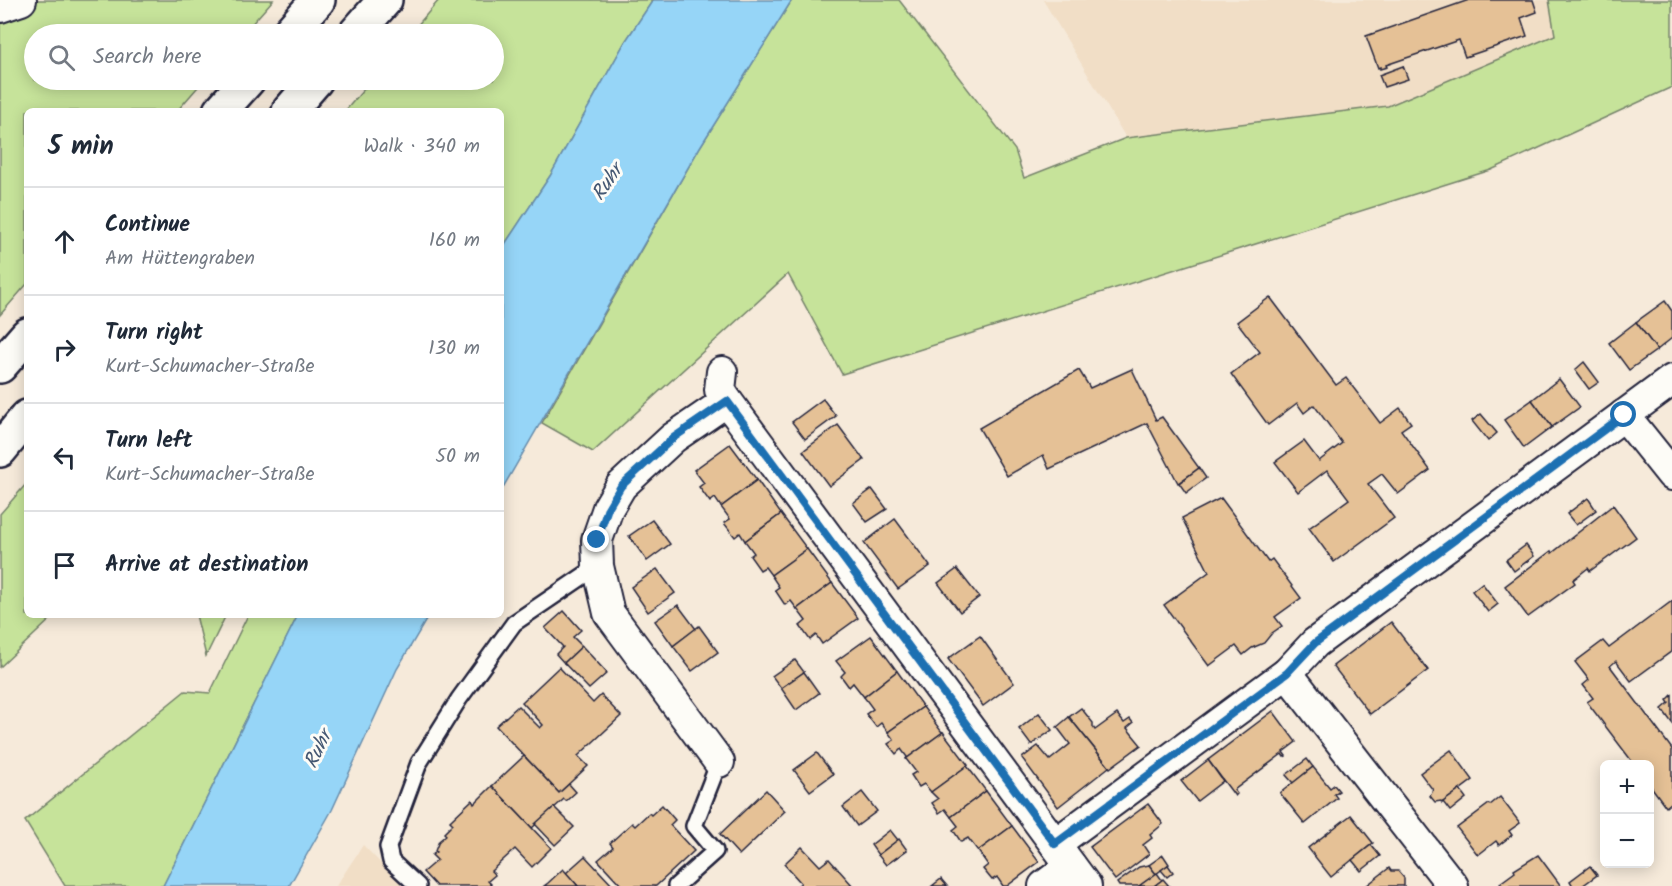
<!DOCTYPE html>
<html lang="en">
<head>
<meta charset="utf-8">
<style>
	:root { --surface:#fff; --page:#f6f6f7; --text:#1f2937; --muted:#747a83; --line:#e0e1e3 }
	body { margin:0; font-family:Kalam,sans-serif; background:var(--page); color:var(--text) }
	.controls { position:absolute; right:18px; bottom:18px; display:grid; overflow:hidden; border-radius:9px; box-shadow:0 3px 15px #0003 }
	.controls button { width:54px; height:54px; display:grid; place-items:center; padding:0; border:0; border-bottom:2px solid var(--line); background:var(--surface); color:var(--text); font:30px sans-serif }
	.stop { position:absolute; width:18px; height:18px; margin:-14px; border:4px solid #1f6fb2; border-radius:50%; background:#fff }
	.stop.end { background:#1f6fb2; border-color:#fff; box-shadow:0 2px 6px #0008 }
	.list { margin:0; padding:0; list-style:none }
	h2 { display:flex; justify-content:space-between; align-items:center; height:78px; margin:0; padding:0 24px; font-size:26px }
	h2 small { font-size:20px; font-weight:400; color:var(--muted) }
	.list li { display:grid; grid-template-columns:39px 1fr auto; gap:18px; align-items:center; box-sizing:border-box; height:108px; padding:0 24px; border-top:2px solid var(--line) }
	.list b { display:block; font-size:22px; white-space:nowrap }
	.list p { margin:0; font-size:20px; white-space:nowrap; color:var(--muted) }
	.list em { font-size:20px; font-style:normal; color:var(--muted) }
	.icon { flex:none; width:33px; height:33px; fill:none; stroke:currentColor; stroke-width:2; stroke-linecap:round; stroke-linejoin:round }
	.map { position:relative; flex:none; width:1672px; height:886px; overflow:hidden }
	.search { position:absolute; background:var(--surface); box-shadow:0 3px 15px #0003; left:24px; top:24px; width:480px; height:66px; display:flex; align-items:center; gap:15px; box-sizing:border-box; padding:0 21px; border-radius:33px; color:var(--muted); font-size:22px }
	.panel { position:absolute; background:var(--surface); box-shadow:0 3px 15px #0003; left:24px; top:108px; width:480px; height:510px; border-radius:9px }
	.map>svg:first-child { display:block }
	.built { fill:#f1dec6 }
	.green { fill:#c6e39a; stroke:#74826a; stroke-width:1.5 }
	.water { fill:#96d5f7; stroke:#688dac; stroke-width:1.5 }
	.building { fill:#e5c196; stroke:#22223b; stroke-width:1.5 }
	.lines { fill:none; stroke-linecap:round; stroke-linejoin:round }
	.lane-casing { stroke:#22223b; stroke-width:20 }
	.street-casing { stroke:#22223b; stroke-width:34 }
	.highway-casing { stroke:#22223b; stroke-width:38 }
	.lane { stroke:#fdfcf7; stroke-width:15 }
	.street { stroke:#fdfcf7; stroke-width:30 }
	.highway { stroke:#fdfcf7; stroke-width:33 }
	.route { stroke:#1f6fb2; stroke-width:8 }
	.labels { text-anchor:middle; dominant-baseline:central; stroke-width:6; stroke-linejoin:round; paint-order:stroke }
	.water-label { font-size:20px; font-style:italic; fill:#455873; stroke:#fdfcf7 }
</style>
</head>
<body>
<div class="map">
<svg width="1672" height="886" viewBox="0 0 1672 886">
	<rect width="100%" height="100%" fill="#f6eada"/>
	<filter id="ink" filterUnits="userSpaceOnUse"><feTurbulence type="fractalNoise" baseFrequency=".0167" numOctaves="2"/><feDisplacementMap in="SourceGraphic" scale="12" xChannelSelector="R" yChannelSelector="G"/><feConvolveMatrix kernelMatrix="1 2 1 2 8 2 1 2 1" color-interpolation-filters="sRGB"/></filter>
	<g filter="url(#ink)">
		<g class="built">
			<polygon points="1043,0 1549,0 1555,35 1388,106 1126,138"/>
			<polygon points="363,845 403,886 336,886"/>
		</g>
		<g class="green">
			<polygon points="35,0 273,0 243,34 34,34 34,80 204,80 177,111 27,111 27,284 0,315 0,12"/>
			<polygon points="439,0 653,0 625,42 550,176 501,250 501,111 345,111 372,80 494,80 494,34 410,34"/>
			<polygon points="792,0 899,0 1015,150 1024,178 1126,138 1388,106 1555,35 1549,0 1672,0 1672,87 1491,170 842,374 788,274 593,452 542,423 700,147"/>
			<polygon points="27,483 27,615 55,615 0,667 0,514"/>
			<polygon points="196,615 226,615 206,656"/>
			<polygon points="248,615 298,615 163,886 65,886 25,821 185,691 210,693"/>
		</g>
		<g class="water">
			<polygon points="653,0 792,0 700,147 501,491 501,250 550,176 625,42"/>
			<polygon points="298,615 429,615 397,669 332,810 289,886 163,886"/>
		</g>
		<g class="building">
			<polygon points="1469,0 1533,0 1537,12 1521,18 1527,36 1465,57 1459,40 1386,65 1387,67 1380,69 1380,67 1378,68 1366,36"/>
			<polygon points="1403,66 1408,79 1384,87 1379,75"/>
			<polygon points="1270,297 1336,385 1346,378 1380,423 1400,408 1411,423 1401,430 1430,470 1398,494 1382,474 1368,484 1394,518 1334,562 1309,528 1349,499 1327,470 1298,492 1275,462 1304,441 1319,461 1342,443 1314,405 1304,413 1297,403 1268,425 1231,374 1260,352 1237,322"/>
			<polygon points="1665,301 1672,311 1672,338 1657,350 1636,322"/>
			<polygon points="1636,322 1657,350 1629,370 1609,343"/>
			<polygon points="1584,362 1599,382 1589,389 1575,370"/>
			<polygon points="1132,369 1156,420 1162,417 1199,468 1178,483 1147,423 1049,469 1043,455 1007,476 979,428 1079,370 1090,388"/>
			<polygon points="1559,379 1580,407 1552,427 1532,400"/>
			<polygon points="823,399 836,416 805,439 792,422"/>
			<polygon points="1532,400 1552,427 1524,448 1504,420"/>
			<polygon points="1481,414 1497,433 1488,441 1472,421"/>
			<polygon points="838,425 864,460 829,486 803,451"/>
			<polygon points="730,444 757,480 721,507 715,498 710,502 699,487 704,483 694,470"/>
			<polygon points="1199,468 1206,478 1186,493 1179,483"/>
			<polygon points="757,480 781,514 745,541 740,533 735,537 724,523 730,519 721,507"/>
			<polygon points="872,489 887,509 867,522 853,503"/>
			<polygon points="1221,498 1268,562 1272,559 1301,598 1275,617 1282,626 1272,633 1264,643 1252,648 1243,655 1236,646 1209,666 1164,605 1209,572 1182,518"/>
			<polygon points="1588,498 1596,510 1576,525 1567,514"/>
			<polygon points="1613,505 1636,537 1590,571 1588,568 1573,580 1575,583 1528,617 1505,586 1551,551 1552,553"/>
			<polygon points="781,514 807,549 771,575 765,567 760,570 750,556 754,553 745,541"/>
			<polygon points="895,519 930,566 898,589 864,543"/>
			<polygon points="652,520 670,544 647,561 629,536"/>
			<polygon points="1526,545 1534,556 1514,571 1506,560"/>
			<polygon points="807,549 832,583 797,609 791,601 785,605 775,590 779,587 771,575"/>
			<polygon points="657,569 675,593 648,612 631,587"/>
			<polygon points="957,569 979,597 960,612 938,583"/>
			<polygon points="832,583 858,618 822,644 816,635 810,640 800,626 806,621 797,609"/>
			<polygon points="1482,583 1498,604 1488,612 1472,591"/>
			<polygon points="1672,601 1672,651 1631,681 1616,661 1610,666 1672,749 1672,802 1666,807 1650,785 1650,764 1634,764 1587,702 1593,698 1583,685 1589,680 1575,662 1603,641 1609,648"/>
			<polygon points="678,605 696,629 673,646 655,621"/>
			<polygon points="564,611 581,630 573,637 582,646 564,663 556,654 563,647 545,628"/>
			<polygon points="1391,622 1428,670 1370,714 1333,666"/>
			<polygon points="699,626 718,652 692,671 673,646"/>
			<polygon points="871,636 897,671 864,697 853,683 849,687 841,676 845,672 836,661"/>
			<polygon points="980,636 1014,683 983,706 948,659"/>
			<polygon points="582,646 607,673 589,689 564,663"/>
			<polygon points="795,660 804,672 781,688 772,676"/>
			<polygon points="559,667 593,703 601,695 621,716 578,756 588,766 559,793 496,726 518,706 540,728 543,725 522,702"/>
			<polygon points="897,671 923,707 888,732 881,723 876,727 866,714 873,709 864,697"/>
			<polygon points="804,672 819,693 796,710 781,688"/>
			<polygon points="1672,695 1672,723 1662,709 1669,703 1667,700"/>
			<polygon points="923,707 941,731 943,732 906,759 907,757 901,749 896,754 888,744 894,740 888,732"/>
			<polygon points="1081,708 1093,723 1093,727 1095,730 1117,714 1124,723 1130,719 1133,723 1127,728 1141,745 1110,768 1069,717"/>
			<polygon points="1273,711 1296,742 1283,752 1286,756 1284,757 1282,754 1234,790 1237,794 1235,796 1208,760"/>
			<polygon points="1039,713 1052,730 1031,745 1019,729"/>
			<polygon points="1069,717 1109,767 1058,807 1022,758 1038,746 1050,760 1070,744 1057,727"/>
			<polygon points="943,732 968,765 931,792 924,784 919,787 911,775 916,772 906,759"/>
			<polygon points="1451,750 1473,780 1442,803 1441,801 1435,802 1430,796 1433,790 1420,773"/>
			<polygon points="817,753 833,774 810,791 794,770"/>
			<polygon points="524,756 559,793 569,784 576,792 566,801 564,799 532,828 492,786"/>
			<polygon points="1307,759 1313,767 1293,783 1286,775"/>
			<polygon points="1208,760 1223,781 1197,801 1181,781"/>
			<polygon points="968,765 967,766 986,791 951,817 945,809 939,813 932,803 938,799 931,792"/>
			<polygon points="1313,767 1330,788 1334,785 1339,791 1334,794 1337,798 1305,824 1280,793"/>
			<polygon points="492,786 551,848 532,867 515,849 491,871 495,875 488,881 491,884 489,886 436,886 423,872 437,860 432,855 436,852 435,851 439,841 446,835 444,833 453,824 450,821 472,800 474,804"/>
			<polygon points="766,790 785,811 739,855 720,834"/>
			<polygon points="1460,790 1466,798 1450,811 1443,802"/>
			<polygon points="986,791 1012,826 978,851 968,838 961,842 953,830 958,826 951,817"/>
			<polygon points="862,792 877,811 857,826 843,807"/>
			<polygon points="1500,797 1520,823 1509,831 1512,835 1499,845 1496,841 1478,855 1457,828 1489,804 1490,805"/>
			<polygon points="1148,804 1163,824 1150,835 1152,838 1143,845 1149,854 1115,880 1090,847"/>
			<polygon points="662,805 675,820 670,825 694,851 656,886 622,886 598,860 613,847 610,843 632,823 635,826 649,813 651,815"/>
			<polygon points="554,807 574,827 555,845 535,824"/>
			<polygon points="1351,815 1373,843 1331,877 1308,848"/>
			<polygon points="1012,826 1039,862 1007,886 1003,886 997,877 992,880 983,869 988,865 978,851"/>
			<polygon points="890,830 898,840 878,855 871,845"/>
			<polygon points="899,839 907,850 886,865 878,855"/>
			<polygon points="1371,845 1380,856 1361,871 1352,860"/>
			<polygon points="802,847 820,866 829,859 853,886 797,886 801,883 784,864"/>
			<polygon points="1163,855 1169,864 1156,874 1149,865"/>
			<polygon points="1538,855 1561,886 1503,886 1500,883 1515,872 1514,870"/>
			<polygon points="585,856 613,886 578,886 566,873"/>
			<polygon points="1149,865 1156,874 1139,886 1119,886 1117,883 1139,867"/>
			<polygon points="1168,865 1173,872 1167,877 1161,870"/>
			<polygon points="1590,866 1597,875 1582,886 1573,886 1570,881"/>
			<polygon points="1389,868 1391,871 1398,871 1404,878 1404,886 1366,886"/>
			<polygon points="563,869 578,886 544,886 548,883"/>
			<polygon points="1157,873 1162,880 1154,886 1139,886"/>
			<polygon points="941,879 947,886 932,886"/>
			<polygon points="1163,879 1169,886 1154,886 1162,880"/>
		</g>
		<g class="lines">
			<defs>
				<g id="lane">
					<polyline points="418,886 391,861 388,847 419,763 459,699 514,623 598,566"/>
					<polyline points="676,886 715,851 694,826 719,762"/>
				</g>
				<g id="street">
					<polyline points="0,7 21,0"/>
					<polyline points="722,372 720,390 727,401 1086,886"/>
					<polyline points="1624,415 1672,475"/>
					<polyline points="1287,673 1453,886"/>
					<polyline points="719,762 609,613 598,566 597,540 608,508 621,486 673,438 727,401"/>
					<polyline points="1055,844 1287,673 1315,643 1672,380"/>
					<polyline points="1044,886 1071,866"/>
				</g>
				<g id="highway">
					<polyline points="288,34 318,0"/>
					<polyline points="355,34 385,0"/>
					<polyline points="220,111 248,80"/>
					<polyline points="289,111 316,80"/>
					<polyline points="0,366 27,335"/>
					<polyline points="0,450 27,417"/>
				</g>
			</defs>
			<use href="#lane" class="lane-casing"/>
			<use href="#street" class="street-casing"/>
			<use href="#highway" class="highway-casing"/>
			<use href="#lane" class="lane"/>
			<use href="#street" class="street"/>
			<use href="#highway" class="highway"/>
		</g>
	</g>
	<g class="lines" filter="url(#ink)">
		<polyline class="route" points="597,540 608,508 621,486 673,438 727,401 1055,844 1287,673 1315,643 1624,415"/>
	</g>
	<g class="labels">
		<g class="water-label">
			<text transform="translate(608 183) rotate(-56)">Ruhr</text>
			<text transform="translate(319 750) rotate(-65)">Ruhr</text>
		</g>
	</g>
</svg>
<div class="controls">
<button>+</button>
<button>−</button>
</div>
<div class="stop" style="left:1624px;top:415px"></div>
<div class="stop end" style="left:597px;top:540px"></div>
<div class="search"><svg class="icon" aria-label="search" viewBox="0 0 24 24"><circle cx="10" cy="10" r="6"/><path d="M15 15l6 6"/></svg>Search here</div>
<section class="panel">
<h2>5 min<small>Walk · 340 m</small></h2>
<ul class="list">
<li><svg class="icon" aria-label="ahead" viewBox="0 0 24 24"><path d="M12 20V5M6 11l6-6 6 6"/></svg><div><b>Continue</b><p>Am Hüttengraben</p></div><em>160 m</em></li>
<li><svg class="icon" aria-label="right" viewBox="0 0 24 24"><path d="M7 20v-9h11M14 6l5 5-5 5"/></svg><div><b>Turn right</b><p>Kurt-Schumacher-Straße</p></div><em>130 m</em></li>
<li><svg class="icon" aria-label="left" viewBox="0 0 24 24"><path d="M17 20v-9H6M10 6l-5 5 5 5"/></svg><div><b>Turn left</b><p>Kurt-Schumacher-Straße</p></div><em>50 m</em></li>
<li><svg class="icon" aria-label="arrive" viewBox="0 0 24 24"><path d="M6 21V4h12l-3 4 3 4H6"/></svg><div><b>Arrive at destination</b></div></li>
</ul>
</section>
</div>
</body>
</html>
